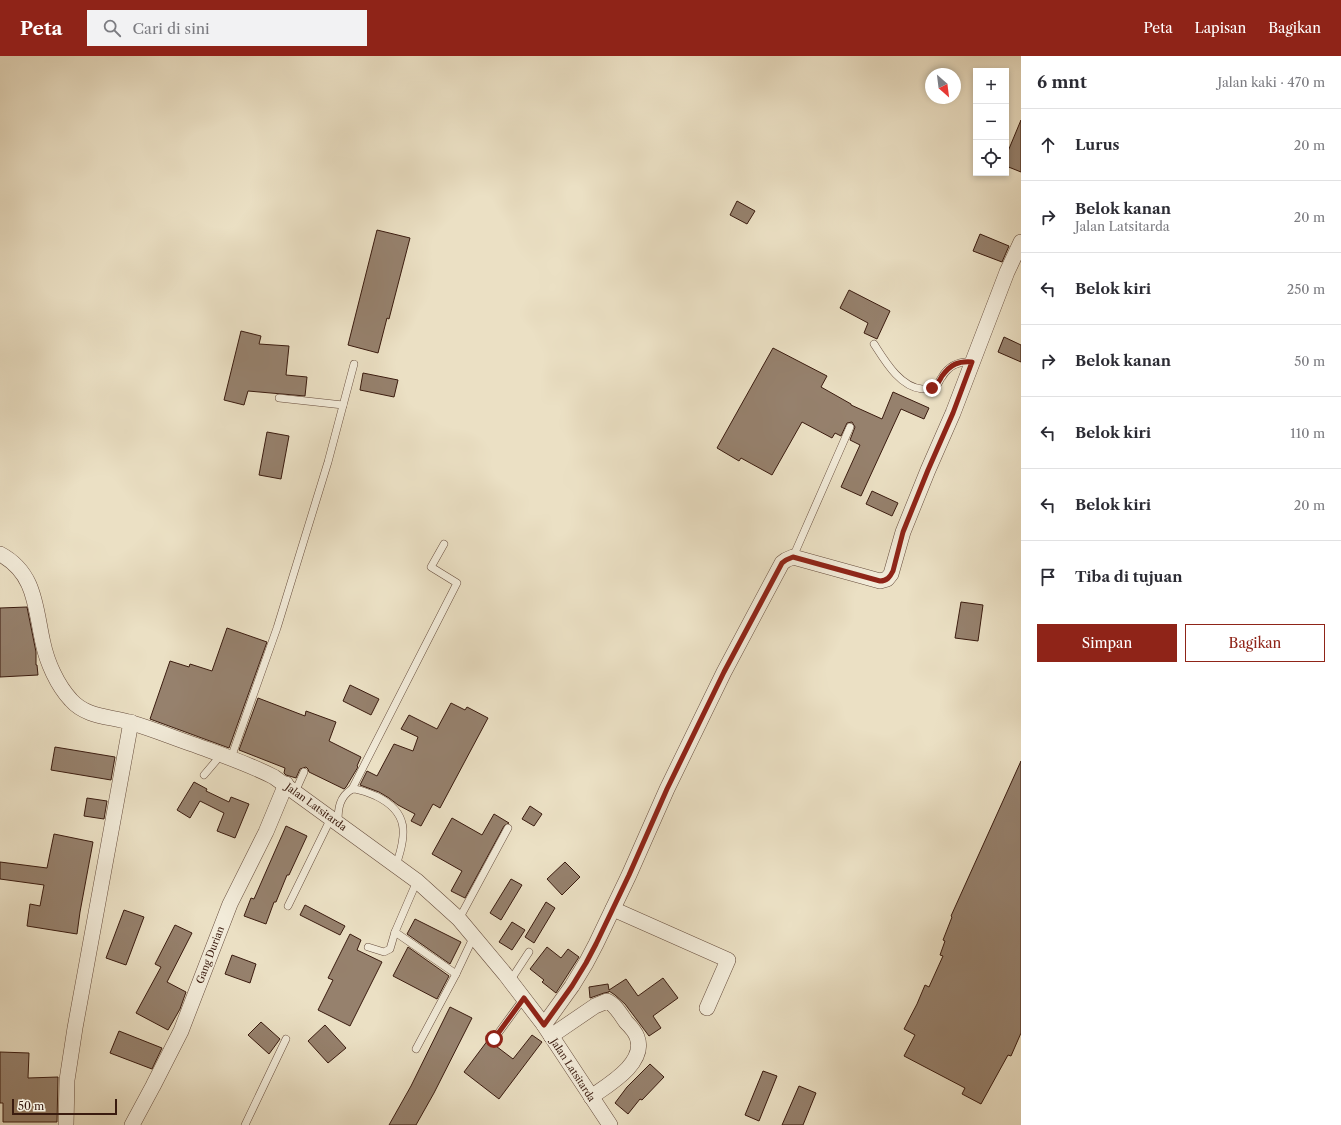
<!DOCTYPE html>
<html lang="id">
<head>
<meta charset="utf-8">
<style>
	:root { --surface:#fff; --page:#f2f2f3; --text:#2b2b33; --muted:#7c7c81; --line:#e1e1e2; --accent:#8f2418 }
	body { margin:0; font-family:"Libre Caslon Text",serif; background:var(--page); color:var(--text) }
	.controls { position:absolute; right:12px; top:12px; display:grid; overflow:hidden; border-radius:0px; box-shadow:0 2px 6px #0003 }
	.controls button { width:36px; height:36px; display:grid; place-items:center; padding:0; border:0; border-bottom:1px solid var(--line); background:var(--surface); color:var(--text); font:20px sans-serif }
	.compass { position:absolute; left:925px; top:12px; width:36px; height:36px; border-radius:50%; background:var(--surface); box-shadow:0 2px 6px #0003; rotate:152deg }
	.scale { position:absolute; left:12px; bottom:10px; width:105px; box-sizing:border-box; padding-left:4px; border:2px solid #3a1b0f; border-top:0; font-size:11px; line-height:14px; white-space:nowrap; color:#3a1b0f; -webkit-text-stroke:3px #f2ebd9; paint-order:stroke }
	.stop { position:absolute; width:12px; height:12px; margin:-9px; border:3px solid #8f2418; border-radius:50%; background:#fff }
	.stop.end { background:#8f2418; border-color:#fff; box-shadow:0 1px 4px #0008 }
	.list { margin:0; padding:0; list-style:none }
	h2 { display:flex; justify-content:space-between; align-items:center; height:52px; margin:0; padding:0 16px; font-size:17px }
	h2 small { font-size:13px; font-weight:400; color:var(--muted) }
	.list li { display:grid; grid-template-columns:26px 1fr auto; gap:12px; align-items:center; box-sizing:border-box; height:72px; padding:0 16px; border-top:1px solid var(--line) }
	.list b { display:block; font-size:15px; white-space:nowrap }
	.list p { margin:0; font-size:13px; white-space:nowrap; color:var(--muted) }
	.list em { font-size:13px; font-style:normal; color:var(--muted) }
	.actions { display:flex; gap:8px; padding:12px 16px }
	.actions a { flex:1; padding:9px 0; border:1px solid var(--accent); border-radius:0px; text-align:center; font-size:14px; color:var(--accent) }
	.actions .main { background:var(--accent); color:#fff }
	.icon { flex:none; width:22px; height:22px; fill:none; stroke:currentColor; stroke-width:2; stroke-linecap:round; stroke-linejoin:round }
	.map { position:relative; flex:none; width:1021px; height:1069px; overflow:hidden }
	header { display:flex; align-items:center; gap:24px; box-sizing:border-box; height:56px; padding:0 20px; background:var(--accent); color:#fff }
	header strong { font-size:19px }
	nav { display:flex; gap:22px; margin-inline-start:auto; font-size:14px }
	.search { width:280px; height:36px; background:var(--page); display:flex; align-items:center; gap:10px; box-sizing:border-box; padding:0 14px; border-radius:0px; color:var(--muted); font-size:15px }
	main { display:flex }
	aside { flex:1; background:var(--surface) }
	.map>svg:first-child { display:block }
	.building { fill:#96816d; stroke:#3a1b0f }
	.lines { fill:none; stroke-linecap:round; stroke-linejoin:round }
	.lane-casing { stroke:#664c3c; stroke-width:8 }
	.street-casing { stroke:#664c3c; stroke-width:16 }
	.lane { stroke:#f2ebd9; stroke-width:7 }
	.street { stroke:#f2ebd9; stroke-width:15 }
	.route { stroke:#8f2418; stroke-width:5 }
	.labels { text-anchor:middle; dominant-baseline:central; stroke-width:3; stroke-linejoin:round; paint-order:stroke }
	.street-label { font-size:10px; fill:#3a1b0f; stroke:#f2ebd9 }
</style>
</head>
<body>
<header>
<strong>Peta</strong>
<div class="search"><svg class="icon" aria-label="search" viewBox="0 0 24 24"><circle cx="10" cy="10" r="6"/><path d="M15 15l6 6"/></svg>Cari di sini</div>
<nav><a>Peta</a><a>Lapisan</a><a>Bagikan</a></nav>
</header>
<main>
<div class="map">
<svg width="1021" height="1069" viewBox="0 0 1021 1069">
	<rect width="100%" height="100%" fill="#ebe0c4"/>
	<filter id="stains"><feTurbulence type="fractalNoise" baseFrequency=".005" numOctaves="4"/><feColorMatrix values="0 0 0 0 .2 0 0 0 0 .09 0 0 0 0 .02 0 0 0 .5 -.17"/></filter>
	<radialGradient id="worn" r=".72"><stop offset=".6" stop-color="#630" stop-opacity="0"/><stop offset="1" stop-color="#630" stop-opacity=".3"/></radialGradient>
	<g class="building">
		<polygon points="1021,64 1021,116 1006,110 1006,100"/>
		<polygon points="737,145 755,155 747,168 730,159"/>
		<polygon points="377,174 410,182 389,263 387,262 378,297 348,289"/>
		<polygon points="980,178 1009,190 1002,206 973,195"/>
		<polygon points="849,234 890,255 877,283 864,277 868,267 840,252"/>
		<polygon points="241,275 261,280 259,288 289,290 286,319 307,321 305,340 248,335 244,349 224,344"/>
		<polygon points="1004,281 1021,289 1021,306 998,296"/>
		<polygon points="773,292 827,320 821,331 851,348 851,349 882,363 893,336 929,352 924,363 901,353 861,440 841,431 860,389 850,384 855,371 852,366 847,367 841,380 835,377 832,382 802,366 772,419 741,402 739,405 717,392"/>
		<polygon points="363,317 398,324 394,341 360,334"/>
		<polygon points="267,376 289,380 281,423 259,419"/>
		<polygon points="872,435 898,447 892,460 866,448"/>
		<polygon points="961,546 983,549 978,585 955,582"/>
		<polygon points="27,551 36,596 36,609 37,609 38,619 0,621 0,552"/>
		<polygon points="227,572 267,586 229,692 150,663 170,605 189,611 190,608 212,615"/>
		<polygon points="350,629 379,643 371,659 343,645"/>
		<polygon points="258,642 305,660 306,655 336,666 329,685 361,701 357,710 358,711 346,731 344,733 309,716 308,713 306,711 300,713 296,722 286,719 284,717 285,712 239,694"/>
		<polygon points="451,647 465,654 467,651 488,662 440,752 433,748 421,770 411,765 415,758 398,749 389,742 379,736 360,729 367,715 377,720 394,688 413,695 418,681 401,673 409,659 437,673"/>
		<polygon points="55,691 115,701 111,724 51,714"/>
		<polygon points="1021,705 1021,977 1011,1000 1008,999 981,1048 962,1038 965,1032 904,1000 915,979 904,973 917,948 925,929 929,931 943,900 940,899 945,885 943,884 952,861 951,860"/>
		<polygon points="194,726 207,733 206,735 229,746 231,741 249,748 235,782 217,775 224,757 200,745 190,762 177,754"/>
		<polygon points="87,742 107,745 104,763 84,760"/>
		<polygon points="530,750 542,758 534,770 522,763"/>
		<polygon points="494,758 509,767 504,770 465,842 451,835 462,815 432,798 452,762 482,779"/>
		<polygon points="286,770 307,780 289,819 287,819 276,846 274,846 266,868 244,860 251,842 254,843"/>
		<polygon points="54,778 93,786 80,856 77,878 27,870 30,848 40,850 44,829 0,823 0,806 47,812"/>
		<polygon points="565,806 580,821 562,839 547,823"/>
		<polygon points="511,823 522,829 501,864 490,857"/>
		<polygon points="546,846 555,852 534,887 525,881"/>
		<polygon points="305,849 345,870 340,879 300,859"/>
		<polygon points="124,854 144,861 126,909 106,902"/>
		<polygon points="415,863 461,886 450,908 407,878"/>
		<polygon points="512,866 525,874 512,894 499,886"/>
		<polygon points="175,869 192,877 167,926 186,936 180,953 168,974 136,957 161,911 155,908"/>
		<polygon points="350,878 361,884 357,894 382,906 350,970 318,954 333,924 328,922"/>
		<polygon points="408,891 449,920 437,943 393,920"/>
		<polygon points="547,891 561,902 568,893 579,901 556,937 542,926 544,924 530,913"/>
		<polygon points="232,899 256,908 250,927 225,918"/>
		<polygon points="663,922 678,942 653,960 661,972 649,980 625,948 615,939 609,935 609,936 604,937 590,942 589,931 608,928 609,934 626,923 638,940"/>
		<polygon points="450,951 472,962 434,1037 416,1069 389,1069 411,1030"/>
		<polygon points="261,966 280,983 269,998 248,979"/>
		<polygon points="325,969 346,992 328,1007 308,985"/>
		<polygon points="119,975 162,992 152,1013 110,997"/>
		<polygon points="532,979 542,986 499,1043 464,1016 488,984 513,1003"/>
		<polygon points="0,996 29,997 28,1022 58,1021 57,1066 3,1066 3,1047 0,1047"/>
		<polygon points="650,1008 664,1021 642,1044 640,1043 628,1058 615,1047 627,1031"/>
		<polygon points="763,1015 777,1020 759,1065 745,1059"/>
		<polygon points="799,1030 816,1037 803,1069 782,1069"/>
	</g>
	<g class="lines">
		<defs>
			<g id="lane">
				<path d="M874,288C885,305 900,331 922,333C927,333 933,333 937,329C939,327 940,323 942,321C949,309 959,305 973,306"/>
				<polyline points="279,342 343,349"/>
				<polyline points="793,501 850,371"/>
				<polyline points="231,702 277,572 328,406 354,308"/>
				<polyline points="204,719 221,699"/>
				<polyline points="352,733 457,527 431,511 444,488"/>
				<polyline points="295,736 304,716"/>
				<path d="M338,766C338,753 339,741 352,733C361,733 368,737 376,740C409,756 407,778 396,809"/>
				<polyline points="288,850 331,762"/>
				<polyline points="459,863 508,772"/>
				<polyline points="395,876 456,918"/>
				<polyline points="368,891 384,896 390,893 395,876 417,825"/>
				<polyline points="510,925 529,896"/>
				<polyline points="494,983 524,942"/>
				<polyline points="416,993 456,918 474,880"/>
				<polyline points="245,1069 286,983"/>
			</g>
			<g id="street">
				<path d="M0,498C36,517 35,552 43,587C47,606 57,629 71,644C87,662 111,660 132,667C153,673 174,682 195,689C222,699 249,708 274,721L417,825L459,863L505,918L544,969L610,1069"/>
				<polyline points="613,853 728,904 707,952"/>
				<polyline points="544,969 572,930 586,907 596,888 629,819 667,733 724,616 782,507 786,504 793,501 880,525 887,523 891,518 903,476 928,414 953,357 1007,216 1021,186"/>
				<path d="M551,980L595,950L607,945C615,948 621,959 626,966C630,970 635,975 637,981C647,1007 608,1029 591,1041"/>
				<polyline points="66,1069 67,1024 75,972 131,666"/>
				<polyline points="132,1069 153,1030 181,975 230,848 266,776 286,728"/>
			</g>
		</defs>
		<use href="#lane" class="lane-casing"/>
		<use href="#street" class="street-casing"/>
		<use href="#lane" class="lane"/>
		<use href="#street" class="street"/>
	</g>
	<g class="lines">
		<path class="route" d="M494,983L524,942L544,969L572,930L586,907L596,888L629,819L667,733L724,616L782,507L786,504L793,501L880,525C887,525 890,521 893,515L903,476L928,414L953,357L972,306C958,305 951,308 942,320C939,325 938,329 932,332"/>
	</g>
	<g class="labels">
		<g class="street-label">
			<text transform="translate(316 751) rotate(36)">Jalan Latsitarda</text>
			<text transform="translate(210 899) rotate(-69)">Gang Durian</text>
			<text transform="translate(573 1014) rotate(57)">Jalan Latsitarda</text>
		</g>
	</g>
	<rect width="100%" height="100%" filter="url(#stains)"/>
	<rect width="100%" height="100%" fill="url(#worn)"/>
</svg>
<div class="controls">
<button>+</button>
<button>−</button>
<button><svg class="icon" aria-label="locate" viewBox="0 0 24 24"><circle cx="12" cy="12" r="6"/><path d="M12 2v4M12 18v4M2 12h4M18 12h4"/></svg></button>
</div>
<svg class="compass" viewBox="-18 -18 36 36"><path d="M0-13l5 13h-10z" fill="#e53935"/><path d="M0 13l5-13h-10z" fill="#7c7c81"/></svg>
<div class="scale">50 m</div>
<div class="stop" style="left:494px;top:983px"></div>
<div class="stop end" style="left:932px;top:332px"></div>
</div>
<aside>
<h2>6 mnt<small>Jalan kaki · 470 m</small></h2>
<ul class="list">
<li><svg class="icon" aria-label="ahead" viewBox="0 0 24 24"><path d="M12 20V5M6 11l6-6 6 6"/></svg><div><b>Lurus</b></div><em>20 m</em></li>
<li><svg class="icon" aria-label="right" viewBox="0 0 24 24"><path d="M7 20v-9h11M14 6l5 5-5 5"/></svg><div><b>Belok kanan</b><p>Jalan Latsitarda</p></div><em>20 m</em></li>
<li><svg class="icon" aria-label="left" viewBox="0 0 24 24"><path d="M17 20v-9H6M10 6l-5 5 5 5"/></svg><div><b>Belok kiri</b></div><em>250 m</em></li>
<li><svg class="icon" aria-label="right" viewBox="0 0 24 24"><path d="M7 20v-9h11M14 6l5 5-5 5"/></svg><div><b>Belok kanan</b></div><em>50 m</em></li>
<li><svg class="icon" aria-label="left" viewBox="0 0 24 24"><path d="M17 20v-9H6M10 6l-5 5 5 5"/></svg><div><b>Belok kiri</b></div><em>110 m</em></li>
<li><svg class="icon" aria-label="left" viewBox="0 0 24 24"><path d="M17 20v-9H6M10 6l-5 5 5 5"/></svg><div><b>Belok kiri</b></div><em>20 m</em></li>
<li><svg class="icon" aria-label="arrive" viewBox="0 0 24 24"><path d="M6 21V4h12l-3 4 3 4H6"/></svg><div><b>Tiba di tujuan</b></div></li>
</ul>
<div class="actions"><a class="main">Simpan</a><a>Bagikan</a></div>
</aside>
</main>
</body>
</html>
